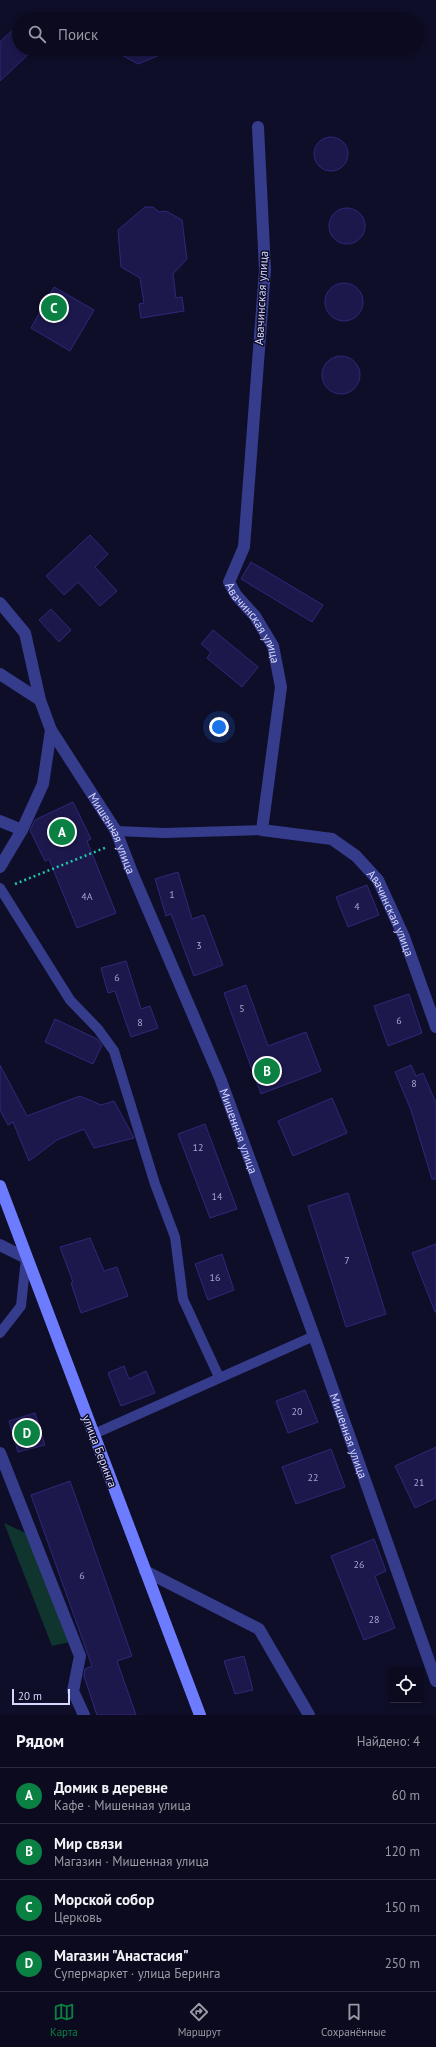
<!DOCTYPE html>
<html lang="ru">
<head>
<meta charset="utf-8">
<style>
	:root { --surface:#0b0a1f; --page:#19182c; --text:#f1f3f6; --muted:#9a9aa4; --line:#2b2b3d; --accent:#0b8043 }
	body { margin:0; font-family:"PT Sans",sans-serif; background:var(--page); color:var(--text) }
	.controls { position:absolute; right:12px; bottom:12px; display:grid; overflow:hidden; border-radius:4px; box-shadow:0 2px 6px #0003 }
	.controls button { width:36px; height:36px; display:grid; place-items:center; padding:0; border:0; border-bottom:1px solid var(--line); background:var(--surface); color:var(--text); font:20px sans-serif }
	.scale { position:absolute; left:12px; bottom:10px; width:58px; box-sizing:border-box; padding-left:4px; border:2px solid #d6d7ff; border-top:0; font-size:11px; line-height:14px; white-space:nowrap; color:#d6d7ff; -webkit-text-stroke:3px #0f0e29; paint-order:stroke }
	.you { position:absolute; left:219px; top:727px; width:14px; height:14px; margin:-10px; border:3px solid #fff; border-radius:50%; background:#1a73e8; box-shadow:0 0 0 6px #1a73e833 }
	.badge { display:grid; place-items:center; width:26px; height:26px; border-radius:50%; background:var(--accent); color:#fff; font-size:13px; font-weight:700 }
	.pin { position:absolute; translate:-50% -50%; border:2px solid #fff; box-shadow:0 1px 4px #0006 }
	.list { margin:0; padding:0; list-style:none }
	h2 { display:flex; justify-content:space-between; align-items:center; height:52px; margin:0; padding:0 16px; font-size:17px }
	h2 small { font-size:13px; font-weight:400; color:var(--muted) }
	.list li { display:grid; grid-template-columns:26px 1fr auto; gap:12px; align-items:center; box-sizing:border-box; height:56px; padding:0 16px; border-top:1px solid var(--line) }
	.list b { display:block; font-size:15px; white-space:nowrap }
	.list p { margin:0; font-size:13px; white-space:nowrap; color:var(--muted) }
	.list em { font-size:13px; font-style:normal; color:var(--muted) }
	.icon { flex:none; width:22px; height:22px; fill:none; stroke:currentColor; stroke-width:2; stroke-linecap:round; stroke-linejoin:round }
	.map { position:relative; flex:none; width:436px; height:1715px; overflow:hidden }
	.search { position:absolute; background:var(--surface); box-shadow:0 2px 6px #0003; left:12px; right:12px; top:12px; height:44px; display:flex; align-items:center; gap:10px; box-sizing:border-box; padding:0 14px; border-radius:22px; color:var(--muted); font-size:15px }
	.sheet { height:276px; background:var(--surface) }
	nav { display:flex; justify-content:space-around; align-items:center; box-sizing:border-box; height:56px; border-top:1px solid var(--line); background:var(--surface); font-size:11px; color:var(--muted) }
	nav a { display:grid; justify-items:center; gap:2px }
	nav .on { color:var(--accent) }
	.map>svg:first-child { display:block }
	.green { fill:#10342e }
	.building { fill:#1c184c; stroke:#2f287a }
	.lines { fill:none; stroke-linecap:round; stroke-linejoin:round }
	.path { stroke:#25c4a7; stroke-width:2.5; stroke-dasharray:2 3; stroke-linecap:butt }
	.lane { stroke:#353c8c; stroke-width:10 }
	.street { stroke:#353c8c; stroke-width:12 }
	.secondary { stroke:#6d7bff; stroke-width:12 }
	.labels { text-anchor:middle; dominant-baseline:central; stroke-width:3; stroke-linejoin:round; paint-order:stroke }
	.number-label { font-size:10px; fill:#a8a7d2 }
	.street-label { font-size:12px; fill:#d6d7ff; stroke:#0f0e29 }
</style>
</head>
<body>
<div class="map">
<svg width="436" height="1715" viewBox="0 0 436 1715">
	<rect width="100%" height="100%" fill="#0f0e29"/>
	<polygon class="green" points="4,1523 32,1536 74,1641 52,1646"/>
	<g class="building">
		<polygon points="19,24 19,49 34,49 0,81 0,42"/>
		<polygon points="111,49 174,49 138,64"/>
		<circle cx="331" cy="154" r="17"/>
		<polygon points="145,207 153,207 159,212 166,211 182,220 187,259 173,274 176,298 182,297 184,311 141,318 139,304 144,303 140,278 121,267 118,230"/>
		<circle cx="347" cy="226" r="18"/>
		<circle cx="344" cy="302" r="19"/>
		<polygon points="54,287 94,310 70,351 31,328"/>
		<circle cx="341" cy="375" r="19"/>
		<polygon points="90,535 108,554 95,567 117,591 100,606 78,582 64,595 46,576"/>
		<polygon points="251,562 323,605 312,622 241,579"/>
		<polygon points="51,609 71,630 59,642 39,620"/>
		<polygon points="213,630 258,667 242,687 207,658 211,652 201,644"/>
		<polygon points="73,802 91,839 87,841 116,913 77,928 49,859 45,861 30,830 35,820"/>
		<polygon points="178,872 192,919 204,915 223,965 194,976 171,914 166,916 155,879"/>
		<polygon points="367,885 379,915 348,927 336,897"/>
		<polygon points="126,961 141,1009 150,1006 158,1028 131,1037 115,991 108,993 101,968"/>
		<polygon points="246,985 268,1046 306,1032 321,1071 261,1094 224,993"/>
		<polygon points="409,994 422,1033 388,1046 374,1006"/>
		<polygon points="55,1019 97,1039 102,1045 93,1064 45,1042"/>
		<polygon points="0,1065 27,1116 80,1096 101,1105 114,1101 134,1138 94,1148 84,1129 57,1140 29,1161 13,1122 8,1125 0,1110"/>
		<polygon points="411,1065 416,1076 423,1073 436,1103 436,1179 432,1179 411,1110 395,1072"/>
		<polygon points="332,1098 347,1133 293,1156 278,1121"/>
		<polygon points="205,1124 237,1209 210,1218 178,1134"/>
		<polygon points="348,1193 386,1314 346,1327 308,1206"/>
		<polygon points="90,1238 104,1271 117,1267 128,1296 81,1313 71,1283 73,1282 60,1247"/>
		<polygon points="436,1244 436,1312 435,1312 412,1253"/>
		<polygon points="222,1254 234,1290 208,1300 195,1264"/>
		<polygon points="124,1366 129,1379 146,1371 155,1393 121,1406 108,1373"/>
		<polygon points="305,1390 318,1422 288,1433 276,1401"/>
		<polygon points="35,1413 45,1445 18,1452 9,1421"/>
		<polygon points="436,1447 436,1498 415,1508 395,1466"/>
		<polygon points="331,1449 345,1487 296,1504 282,1467"/>
		<polygon points="70,1481 132,1656 117,1661 136,1715 97,1715 84,1676 85,1669 92,1666 31,1495"/>
		<polygon points="374,1539 386,1571 375,1576 395,1628 364,1640 331,1556"/>
		<polygon points="244,1656 253,1690 235,1694 224,1661"/>
	</g>
	<g class="lines">
		<polyline class="path" points="15,884 107,847"/>
		<g class="lane">
			<polyline points="116,831 164,833 262,830"/>
			<polyline points="0,888 70,1000 98,1029 114,1051 155,1184 175,1237 183,1299 219,1377"/>
			<polyline points="0,1333 21,1306 26,1258"/>
			<polyline points="94,1434 314,1336"/>
		</g>
		<g class="street">
			<path id="s1" d="M258,127L265,270L244,547L229,582L236,595L255,616L273,646L281,687L262,830L332,839L356,856L378,880L404,937L436,1027"/>
			<path id="s2" d="M0,603L25,633L40,700L51,730L116,831L131,870L220,1078L314,1336L436,1681"/>
			<polyline points="0,674 40,700"/>
			<polyline points="0,821 22,830"/>
			<polyline points="0,867 22,830 43,784 51,730"/>
			<polyline points="0,1245 26,1258"/>
			<polyline points="0,1453 80,1656 73,1691 84,1715"/>
			<polyline points="145,1571 259,1629 309,1715"/>
		</g>
		<polyline class="secondary" points="0,1186 200,1715"/>
	</g>
	<g class="labels">
		<g class="number-label">
			<text x="172" y="894">1</text>
			<text x="87" y="896">4А</text>
			<text x="357" y="906">4</text>
			<text x="199" y="945">3</text>
			<text x="117" y="977">6</text>
			<text x="242" y="1008">5</text>
			<text x="399" y="1020">6</text>
			<text x="140" y="1022">8</text>
			<text x="414" y="1083">8</text>
			<text x="198" y="1147">12</text>
			<text x="217" y="1196">14</text>
			<text x="347" y="1260">7</text>
			<text x="215" y="1277">16</text>
			<text x="297" y="1411">20</text>
			<text x="313" y="1477">22</text>
			<text x="419" y="1482">21</text>
			<text x="359" y="1564">26</text>
			<text x="82" y="1575">6</text>
			<text x="374" y="1619">28</text>
		</g>
		<g class="street-label">
			<text transform="translate(261 298) rotate(-87)">Авачинская улица</text>
			<text stroke="none"><textPath href="#s1" startOffset="507">Авачинская улица</textPath></text>
			<text stroke="none"><textPath href="#s2" startOffset="260">Мишенная улица</textPath></text>
			<text stroke="none"><textPath href="#s1" startOffset="891">Авачинская улица</textPath></text>
			<text stroke="none"><textPath href="#s2" startOffset="584">Мишенная улица</textPath></text>
			<text stroke="none"><textPath href="#s2" startOffset="908">Мишенная улица</textPath></text>
			<text transform="translate(100 1451) rotate(69)">улица Беринга</text>
		</g>
	</g>
</svg>
<div class="controls">
<button><svg class="icon" aria-label="locate" viewBox="0 0 24 24"><circle cx="12" cy="12" r="6"/><path d="M12 2v4M12 18v4M2 12h4M18 12h4"/></svg></button>
</div>
<div class="scale">20 m</div>
<div class="you"></div>
<div class="pin badge" style="left:62px;top:832px">A</div>
<div class="pin badge" style="left:267px;top:1071px">B</div>
<div class="pin badge" style="left:54px;top:308px">C</div>
<div class="pin badge" style="left:27px;top:1433px">D</div>
<div class="search"><svg class="icon" aria-label="search" viewBox="0 0 24 24"><circle cx="10" cy="10" r="6"/><path d="M15 15l6 6"/></svg>Поиск</div>
</div>
<section class="sheet">
<h2>Рядом<small>Найдено: 4</small></h2>
<ul class="list">
<li><span class="badge">A</span><div><b>Домик в деревне</b><p>Кафе · Мишенная улица</p></div><em>60 m</em></li>
<li><span class="badge">B</span><div><b>Мир связи</b><p>Магазин · Мишенная улица</p></div><em>120 m</em></li>
<li><span class="badge">C</span><div><b>Морской собор</b><p>Церковь</p></div><em>150 m</em></li>
<li><span class="badge">D</span><div><b>Магазин &quot;Анастасия&quot;</b><p>Супермаркет · улица Беринга</p></div><em>250 m</em></li>
</ul>
</section>
<nav>
<a class="on"><svg class="icon" aria-label="map" viewBox="0 0 24 24"><path d="M3 6l6-2 6 2 6-2v14l-6 2-6-2-6 2zM9 4v14M15 6v14"/></svg>Карта</a>
<a><svg class="icon" aria-label="directions" viewBox="0 0 24 24"><path d="M12 3l9 9-9 9-9-9zM9 14v-3h6M13 9l2 2-2 2"/></svg>Маршрут</a>
<a><svg class="icon" aria-label="saved" viewBox="0 0 24 24"><path d="M7 4h10v16l-5-4-5 4z"/></svg>Сохранённые</a>
</nav>
</body>
</html>
